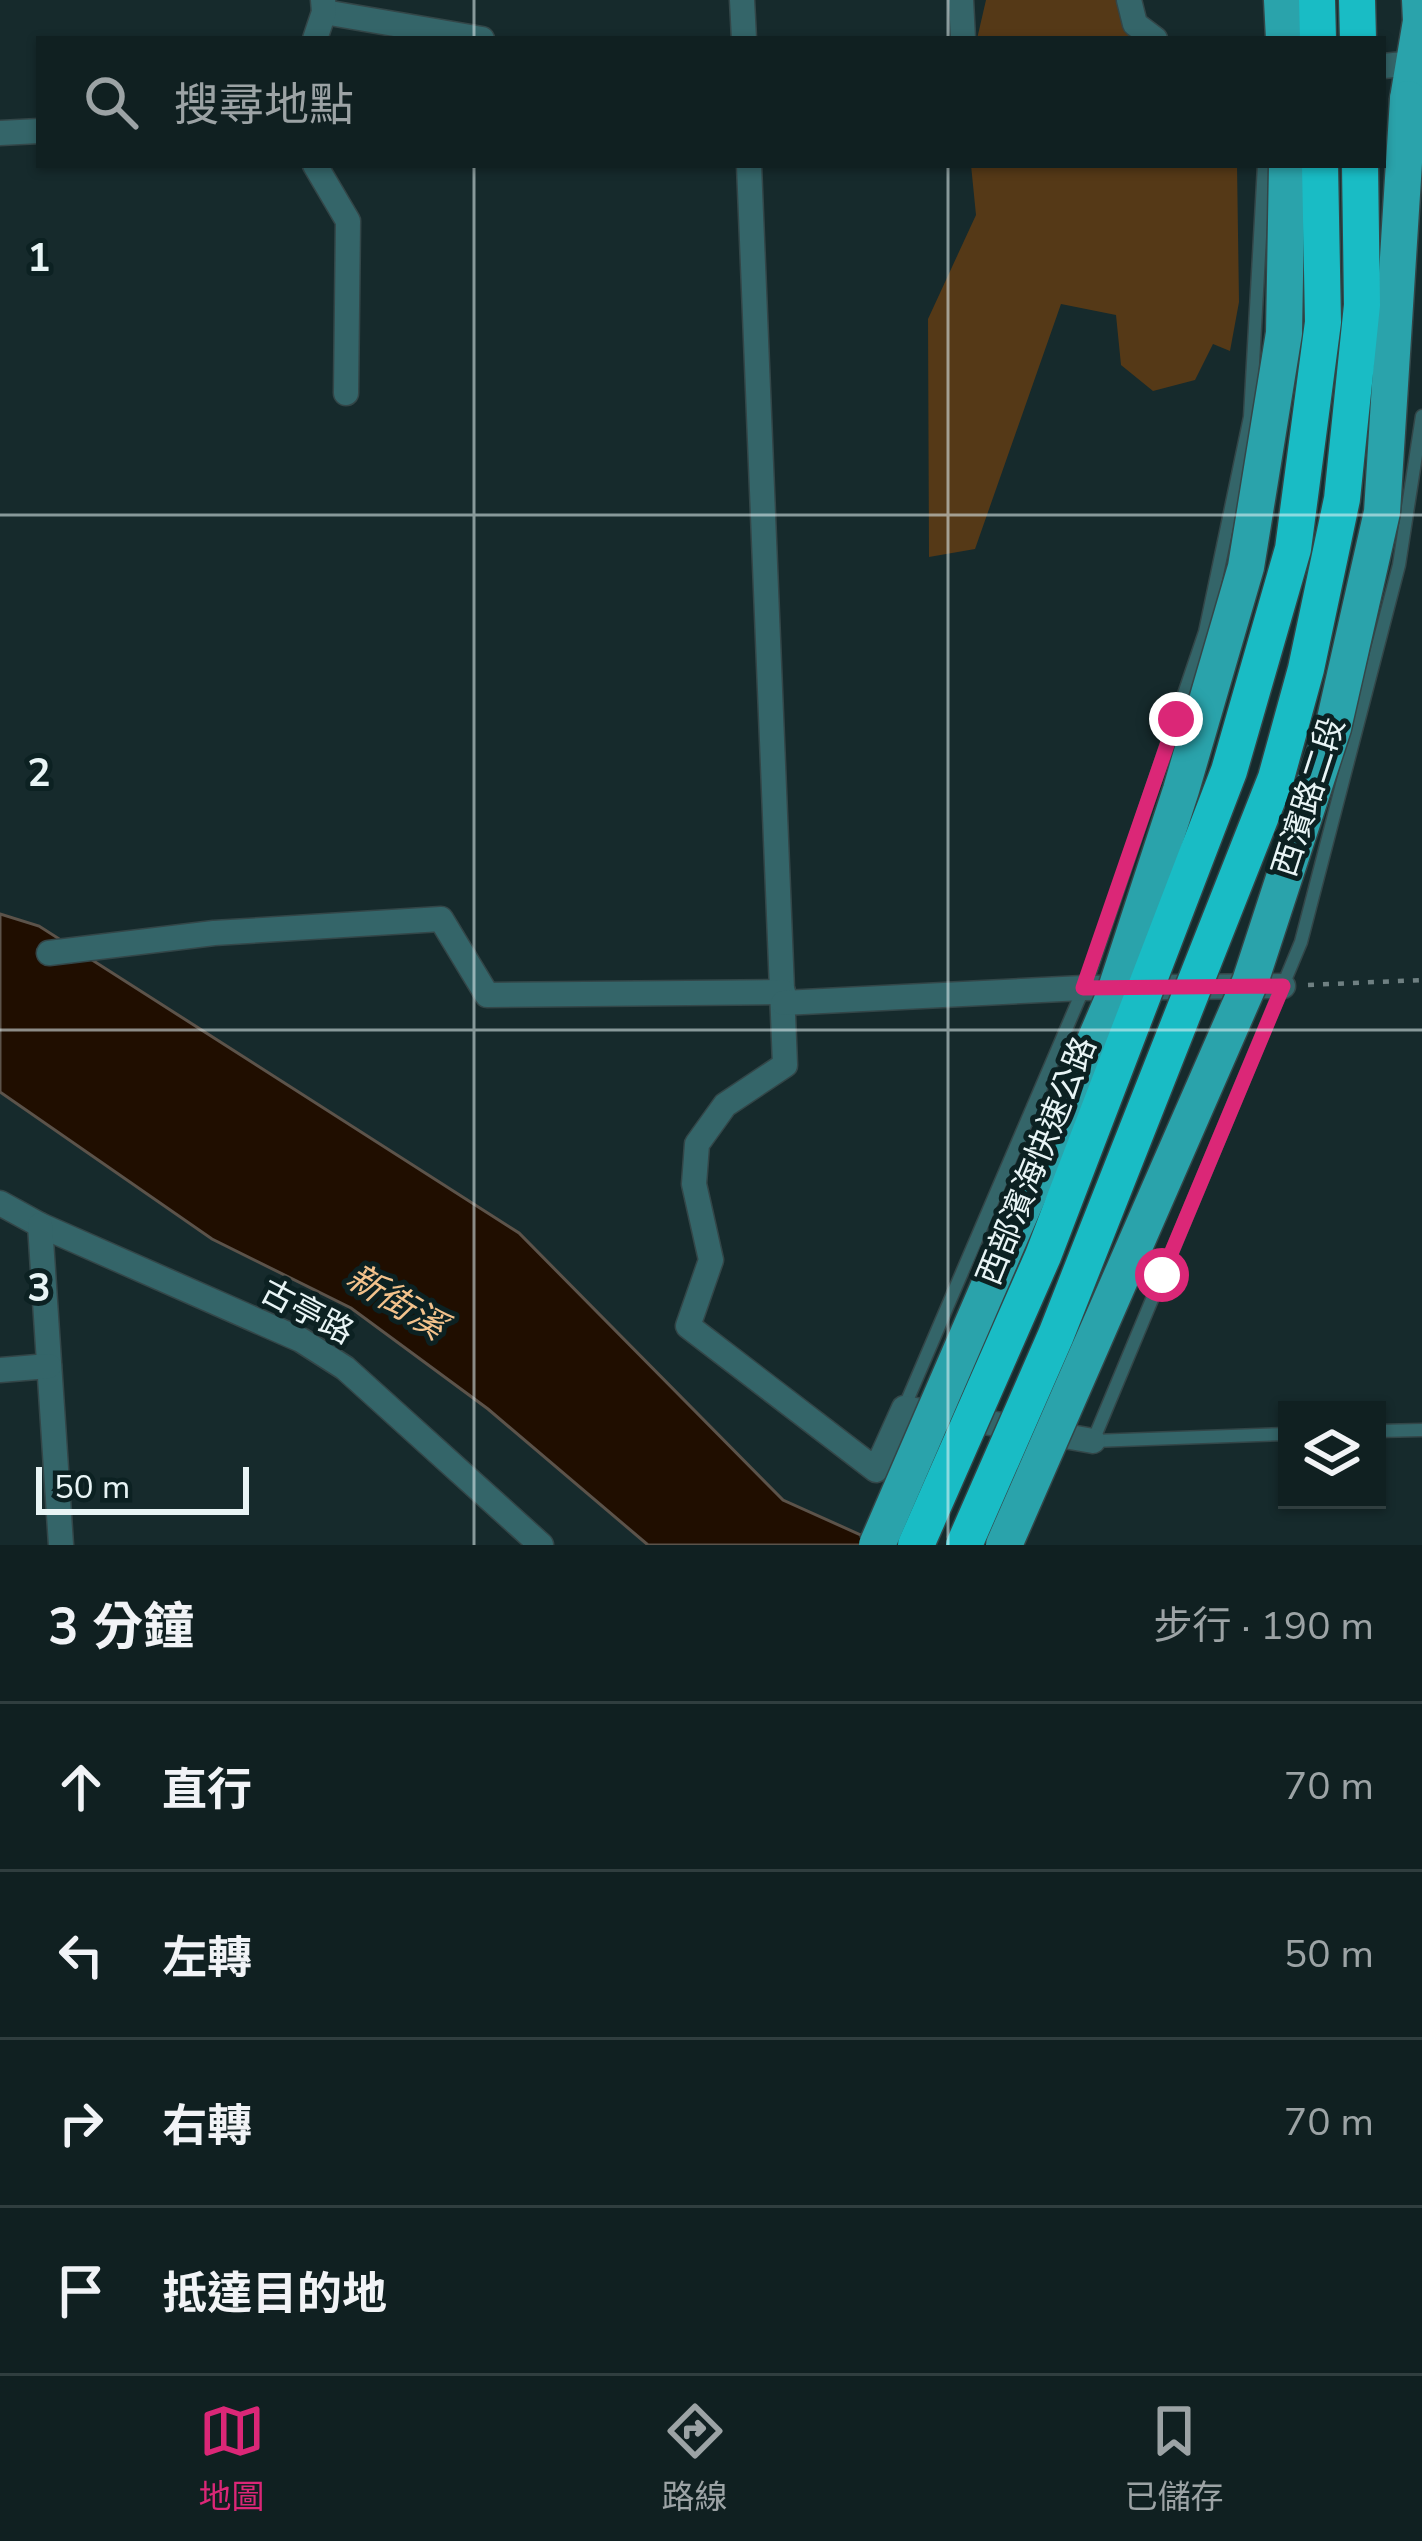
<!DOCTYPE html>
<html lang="zh-TW">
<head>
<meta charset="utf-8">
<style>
	:root { --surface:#102021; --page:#19282a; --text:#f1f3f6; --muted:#9ca3a5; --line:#303e3f; --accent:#db2777 }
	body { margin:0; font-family:"Nunito Sans","Noto Sans TC",sans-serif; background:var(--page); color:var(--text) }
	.controls { position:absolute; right:36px; bottom:36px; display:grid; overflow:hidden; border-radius:0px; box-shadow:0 3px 9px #0004 }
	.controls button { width:108px; height:108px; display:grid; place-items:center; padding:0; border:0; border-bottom:3px solid var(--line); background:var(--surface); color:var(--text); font:60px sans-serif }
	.scale { position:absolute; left:36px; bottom:30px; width:213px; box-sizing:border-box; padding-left:12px; border:6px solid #e8f4f5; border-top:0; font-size:33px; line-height:42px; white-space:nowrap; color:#e8f4f5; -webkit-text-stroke:9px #0c2122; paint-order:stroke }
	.stop { position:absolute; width:36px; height:36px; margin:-27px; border:9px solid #db2777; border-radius:50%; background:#fff }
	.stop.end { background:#db2777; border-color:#fff; box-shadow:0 3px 12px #0008 }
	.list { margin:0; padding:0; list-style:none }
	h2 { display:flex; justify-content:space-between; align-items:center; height:156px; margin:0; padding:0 48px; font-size:51px }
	h2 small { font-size:39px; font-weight:400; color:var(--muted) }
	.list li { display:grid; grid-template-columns:78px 1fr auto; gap:36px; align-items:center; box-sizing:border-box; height:168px; padding:0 48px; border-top:3px solid var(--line) }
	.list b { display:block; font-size:45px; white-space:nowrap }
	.list em { font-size:39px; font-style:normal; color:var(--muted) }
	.icon { flex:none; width:66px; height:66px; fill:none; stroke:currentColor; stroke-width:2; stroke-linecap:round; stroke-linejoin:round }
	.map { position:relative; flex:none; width:1422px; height:1545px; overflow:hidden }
	.search { position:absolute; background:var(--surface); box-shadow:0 3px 9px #0004; left:36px; right:36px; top:36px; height:132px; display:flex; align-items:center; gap:30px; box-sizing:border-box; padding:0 42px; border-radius:0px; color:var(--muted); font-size:45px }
	.sheet { height:828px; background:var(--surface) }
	nav { display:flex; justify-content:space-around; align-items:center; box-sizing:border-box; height:168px; border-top:3px solid var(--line); background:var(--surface); font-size:33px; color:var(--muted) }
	nav a { display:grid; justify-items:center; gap:6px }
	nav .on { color:var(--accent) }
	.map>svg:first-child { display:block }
	.green { fill:#553917 }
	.water { fill:#200e00; stroke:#5c534a; stroke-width:3 }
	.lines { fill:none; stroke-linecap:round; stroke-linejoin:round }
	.lane-casing { stroke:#334648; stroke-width:15 }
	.street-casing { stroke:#334648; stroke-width:27 }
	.primary-casing { stroke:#334648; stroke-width:39 }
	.highway-casing { stroke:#334648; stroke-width:39 }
	.path { stroke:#6f8082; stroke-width:4.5; stroke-dasharray:6 9; stroke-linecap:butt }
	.lane { stroke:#346569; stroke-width:12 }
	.street { stroke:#346569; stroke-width:24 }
	.primary { stroke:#2aa3ab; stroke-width:36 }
	.highway { stroke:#19bcc5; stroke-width:36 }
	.primary-bridge-casing { stroke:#334648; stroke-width:39; stroke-linecap:butt }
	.highway-bridge-casing { stroke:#334648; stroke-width:39; stroke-linecap:butt }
	.primary-bridge { stroke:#2aa3ab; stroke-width:36 }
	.highway-bridge { stroke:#19bcc5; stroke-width:36 }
	.route { stroke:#db2777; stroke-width:15 }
	.grid { fill:none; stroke:#e8f4f5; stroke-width:3; stroke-opacity:0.55 }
	.labels { text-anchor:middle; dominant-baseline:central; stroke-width:10; stroke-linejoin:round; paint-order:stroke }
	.street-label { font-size:33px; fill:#e8f4f5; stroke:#0c2122 }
	.water-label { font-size:36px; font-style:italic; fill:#f3c28c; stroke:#0c2122 }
	.grid-label { font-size:39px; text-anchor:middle; font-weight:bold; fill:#e8f4f5; stroke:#0c2122; stroke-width:10; stroke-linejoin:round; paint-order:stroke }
</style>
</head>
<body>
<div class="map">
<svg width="1422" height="1545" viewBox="0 0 1422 1545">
	<rect width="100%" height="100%" fill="#162a2c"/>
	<g class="green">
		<polygon points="986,0 1128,0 1137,39 977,39"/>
		<polygon points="971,165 1237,165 1239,302 1230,351 1213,344 1195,380 1153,391 1121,365 1116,315 1061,304 975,549 929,557 928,319 976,215"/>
	</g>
	<polygon class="water" points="0,914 39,926 519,1233 783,1500 883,1545 648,1545 488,1409 351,1308 212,1239 0,1092"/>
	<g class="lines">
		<defs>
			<g id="lane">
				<polyline points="904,1408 1088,978 1205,632 1250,417 1264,165"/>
				<polyline points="1377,1431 1422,1430"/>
				<polyline points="1287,1434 1093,1441 1301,942 1399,565 1422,416"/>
			</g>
			<g id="street">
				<polyline points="742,0 744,39"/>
				<polyline points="961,0 963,39"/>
				<polyline points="1129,0 1135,24 1155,39"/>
				<polyline points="324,12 482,39"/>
				<polyline points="315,39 324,12 323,0"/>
				<polyline points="1383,66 1415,63"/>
				<polyline points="0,133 39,131"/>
				<polyline points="315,165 348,221 346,393"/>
				<polyline points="749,165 785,1065 725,1105 697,1144 694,1184 711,1260 688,1326 876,1470 904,1408 1093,1441"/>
				<polyline points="49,953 214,933 441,919 487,995 783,992"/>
				<polyline points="783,1003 1083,988 1283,986"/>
				<polyline points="0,1203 40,1225 301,1340 345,1368 541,1545"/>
				<polyline points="40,1225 61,1545"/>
				<polyline points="0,1370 49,1366"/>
			</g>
			<g id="primary">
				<polyline points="1282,0 1284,39"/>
				<polyline points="1408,99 1421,21 1420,0"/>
			</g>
			<g id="highway">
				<polyline points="1317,0 1318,39"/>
				<polyline points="1357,0 1358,39"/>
			</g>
		</defs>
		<use href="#lane" class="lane-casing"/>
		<use href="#street" class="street-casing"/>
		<use href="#primary" class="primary-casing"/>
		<use href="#highway" class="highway-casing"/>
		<polyline class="path" points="1308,985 1422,980"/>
		<use href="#lane" class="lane"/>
		<use href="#street" class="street"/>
		<use href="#primary" class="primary"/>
		<use href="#highway" class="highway"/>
		<defs>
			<g id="primary-bridge">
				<polyline points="877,1545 1112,1001 1181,790 1246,567 1284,333 1287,165"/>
				<polyline points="1004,1545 1250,982 1333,728 1382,512 1408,99"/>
			</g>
			<g id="highway-bridge">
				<polyline points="916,1545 1043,1256 1229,771 1293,549 1323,322 1320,165"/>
				<polyline points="964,1545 1056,1335 1276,778 1306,669 1342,499 1362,305 1360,165"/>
			</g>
		</defs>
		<use href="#primary-bridge" class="primary-bridge-casing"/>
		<use href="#highway-bridge" class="highway-bridge-casing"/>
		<use href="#primary-bridge" class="primary-bridge"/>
		<use href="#highway-bridge" class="highway-bridge"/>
	</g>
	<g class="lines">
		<polyline class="route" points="1162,1275 1283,986 1083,988 1176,719"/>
	</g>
	<path class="grid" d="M474,0V39M948,0V39M474,165V1545M948,165V1545M0,515H1422M0,1030H1422"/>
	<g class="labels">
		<g class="street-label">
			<text transform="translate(1309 797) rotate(-72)">西濱路二段</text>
			<text transform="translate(1037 1161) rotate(-68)">西部濱海快速公路</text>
			<text transform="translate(307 1312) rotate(28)">古亭路</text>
		</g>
		<g class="water-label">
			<text transform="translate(396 1302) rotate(32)">新街溪</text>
		</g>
	</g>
	<g class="grid-label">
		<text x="39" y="271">1</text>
		<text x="39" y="786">2</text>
		<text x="39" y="1301">3</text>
	</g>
</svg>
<div class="controls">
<button><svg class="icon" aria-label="layers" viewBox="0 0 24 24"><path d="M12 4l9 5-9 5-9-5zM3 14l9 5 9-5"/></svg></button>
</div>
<div class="scale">50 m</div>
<div class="stop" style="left:1162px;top:1275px"></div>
<div class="stop end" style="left:1176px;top:719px"></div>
<div class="search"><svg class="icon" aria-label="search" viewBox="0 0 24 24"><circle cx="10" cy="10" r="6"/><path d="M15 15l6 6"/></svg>搜尋地點</div>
</div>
<section class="sheet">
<h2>3 分鐘<small>步行 · 190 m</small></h2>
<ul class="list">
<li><svg class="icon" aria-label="ahead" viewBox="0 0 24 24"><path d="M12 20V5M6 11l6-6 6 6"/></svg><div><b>直行</b></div><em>70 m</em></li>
<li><svg class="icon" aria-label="left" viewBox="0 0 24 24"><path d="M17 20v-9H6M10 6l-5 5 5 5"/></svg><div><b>左轉</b></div><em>50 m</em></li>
<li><svg class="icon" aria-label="right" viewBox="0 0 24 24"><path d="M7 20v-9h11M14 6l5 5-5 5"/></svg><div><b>右轉</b></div><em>70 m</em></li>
<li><svg class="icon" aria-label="arrive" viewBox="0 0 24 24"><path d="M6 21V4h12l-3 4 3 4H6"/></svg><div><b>抵達目的地</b></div></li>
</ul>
</section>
<nav>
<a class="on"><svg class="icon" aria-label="map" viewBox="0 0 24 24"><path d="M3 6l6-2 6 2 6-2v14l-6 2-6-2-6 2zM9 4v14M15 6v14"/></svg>地圖</a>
<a><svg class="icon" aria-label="directions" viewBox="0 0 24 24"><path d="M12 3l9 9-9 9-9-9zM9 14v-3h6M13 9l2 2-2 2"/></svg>路線</a>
<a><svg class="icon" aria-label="saved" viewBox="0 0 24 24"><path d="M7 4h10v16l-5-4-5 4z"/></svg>已儲存</a>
</nav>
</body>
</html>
